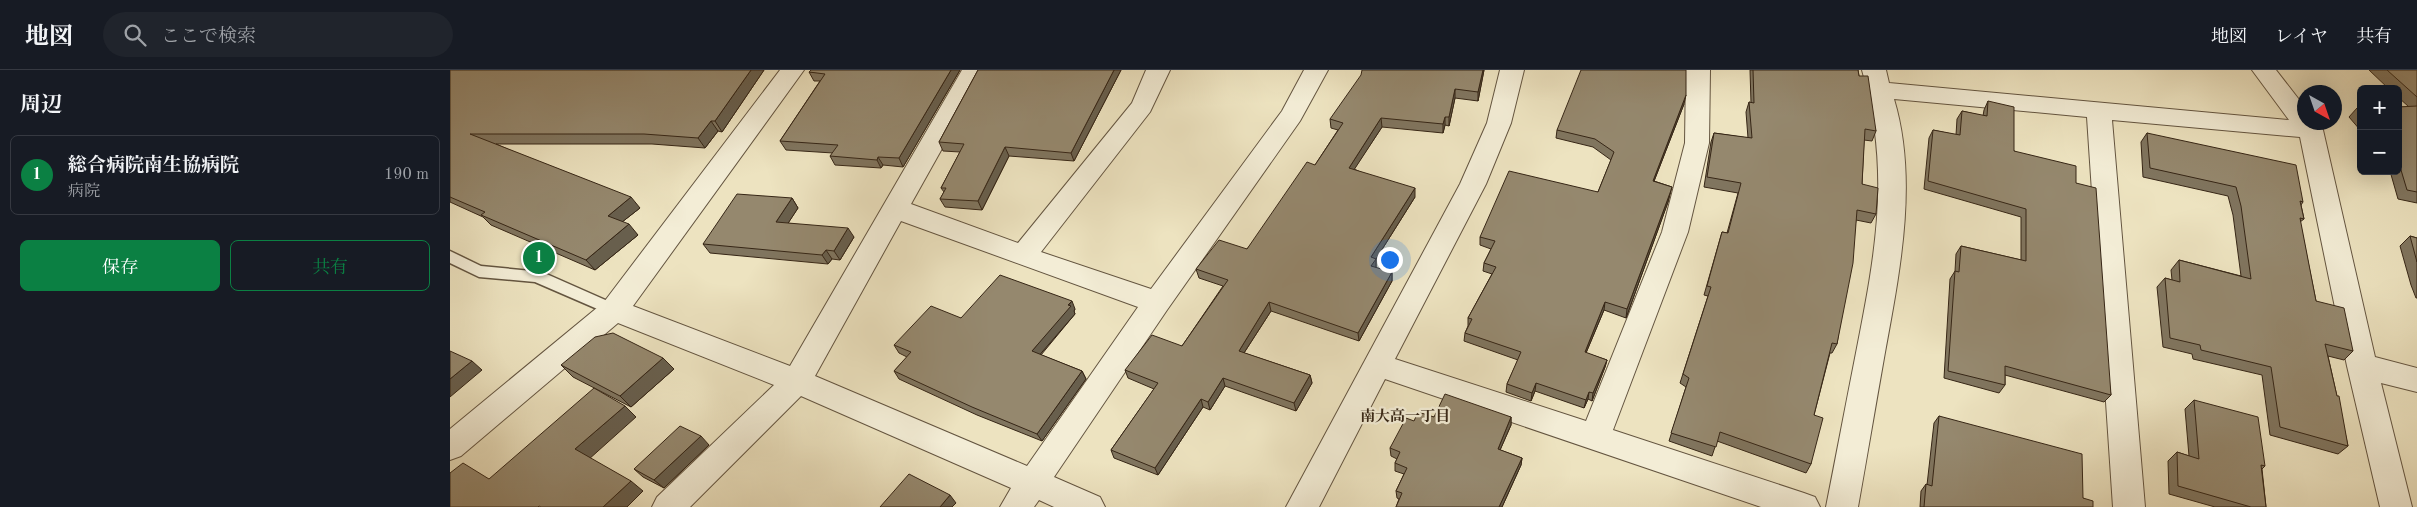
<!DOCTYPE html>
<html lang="ja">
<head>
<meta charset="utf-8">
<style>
	:root { --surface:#171b24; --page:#20242c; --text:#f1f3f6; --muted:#9ea1a6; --line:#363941; --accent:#0b8043 }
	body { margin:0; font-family:"Old Standard TT","Noto Serif JP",serif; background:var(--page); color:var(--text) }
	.controls { position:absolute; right:15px; top:15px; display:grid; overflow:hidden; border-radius:8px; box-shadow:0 5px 20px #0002 }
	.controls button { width:45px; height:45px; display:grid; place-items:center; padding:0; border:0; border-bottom:1px solid var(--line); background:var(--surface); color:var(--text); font:25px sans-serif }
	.compass { position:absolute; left:1847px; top:15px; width:45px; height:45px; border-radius:50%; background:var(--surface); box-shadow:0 5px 20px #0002; rotate:140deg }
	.you { position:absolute; left:939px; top:189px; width:18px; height:18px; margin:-12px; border:4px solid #fff; border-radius:50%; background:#1a73e8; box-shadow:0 0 0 8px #1a73e833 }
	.badge { display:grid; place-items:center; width:32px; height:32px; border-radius:50%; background:var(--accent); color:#fff; font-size:16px; font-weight:700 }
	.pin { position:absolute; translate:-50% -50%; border:2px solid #fff; box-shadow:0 1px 5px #0006 }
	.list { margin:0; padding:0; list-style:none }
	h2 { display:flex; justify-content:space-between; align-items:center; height:65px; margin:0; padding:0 20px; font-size:21px }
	h2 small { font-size:16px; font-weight:400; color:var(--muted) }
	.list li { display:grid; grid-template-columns:32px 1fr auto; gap:15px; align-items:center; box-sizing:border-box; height:80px; margin:0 10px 10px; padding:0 10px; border:1px solid var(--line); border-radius:8px }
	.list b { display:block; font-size:19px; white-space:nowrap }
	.list p { margin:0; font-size:16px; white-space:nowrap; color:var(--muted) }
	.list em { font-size:16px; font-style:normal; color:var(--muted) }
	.actions { display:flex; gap:10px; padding:15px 20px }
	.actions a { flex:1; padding:11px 0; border:1px solid var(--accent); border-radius:8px; text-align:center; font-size:18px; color:var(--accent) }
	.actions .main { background:var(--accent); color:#fff }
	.icon { flex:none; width:28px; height:28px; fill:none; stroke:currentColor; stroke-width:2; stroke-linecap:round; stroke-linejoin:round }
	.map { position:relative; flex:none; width:1967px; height:437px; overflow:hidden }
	header { display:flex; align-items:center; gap:30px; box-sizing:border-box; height:70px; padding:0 25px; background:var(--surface); border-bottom:1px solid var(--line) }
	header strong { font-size:24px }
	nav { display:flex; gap:28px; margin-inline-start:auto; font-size:18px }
	.search { width:350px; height:45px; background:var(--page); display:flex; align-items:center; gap:12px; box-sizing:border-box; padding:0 18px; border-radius:28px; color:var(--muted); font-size:19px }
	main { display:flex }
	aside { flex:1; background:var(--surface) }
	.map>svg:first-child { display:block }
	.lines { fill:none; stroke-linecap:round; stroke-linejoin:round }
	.lane-casing { stroke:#645540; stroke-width:3 }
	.street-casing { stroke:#645540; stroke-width:2 }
	.lane { fill:#f3edd6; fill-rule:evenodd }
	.street { fill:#f3edd6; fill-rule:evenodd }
	.wall { fill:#80755f; stroke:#362616 }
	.shaded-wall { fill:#685f4d; stroke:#362616 }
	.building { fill:#95886e; stroke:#362616 }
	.labels { text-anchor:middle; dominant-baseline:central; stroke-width:4.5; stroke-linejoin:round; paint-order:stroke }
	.neighbourhood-label { font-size:15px; font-weight:bold; fill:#362616; stroke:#f3edd6 }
</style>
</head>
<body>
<header>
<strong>地図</strong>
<div class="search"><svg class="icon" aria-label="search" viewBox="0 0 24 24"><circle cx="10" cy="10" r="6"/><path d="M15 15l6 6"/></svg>ここで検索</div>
<nav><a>地図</a><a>レイヤ</a><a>共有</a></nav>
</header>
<main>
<aside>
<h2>周辺<small></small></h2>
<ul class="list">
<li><span class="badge">1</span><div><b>総合病院南生協病院</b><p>病院</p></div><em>190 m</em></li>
</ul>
<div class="actions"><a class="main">保存</a><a>共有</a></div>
</aside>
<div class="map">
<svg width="1967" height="437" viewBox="0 0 1967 437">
	<rect width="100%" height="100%" fill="#ede3c0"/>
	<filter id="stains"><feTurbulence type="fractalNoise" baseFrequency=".004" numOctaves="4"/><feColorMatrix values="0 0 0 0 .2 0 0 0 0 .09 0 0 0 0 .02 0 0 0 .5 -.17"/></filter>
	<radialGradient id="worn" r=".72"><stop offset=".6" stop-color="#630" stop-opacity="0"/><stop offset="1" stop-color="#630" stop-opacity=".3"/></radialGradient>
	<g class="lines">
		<defs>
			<polygon id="lane" points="0,181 31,196 92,202 169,236 172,240 169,244 164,246 159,244 85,212 29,207 0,193"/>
			<g id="street">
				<path d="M330,0H354L183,236L340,296L512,0H536L461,134L568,173L682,33L696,0H720L700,42L591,182L701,219L832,41L854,0H878L850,51L717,240L604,407L650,427L655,437H604L589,430L584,437H550L561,418L351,326L240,437H202L207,427L324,315L168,253L11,386L0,390V359L154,232ZM451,151L688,237L577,396L365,306Z"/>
				<polygon points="1050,0 1074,0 1061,53 1036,114 945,289 1136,351 1212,162 1235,73 1236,0 1260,0 1259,73 1238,162 1163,360 1354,423 1365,427 1370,437 1311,437 935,309 869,437 836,437 1010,114 1037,53"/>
				<path d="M1412,0H1436L1439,13L1839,50L1802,0H1826L1854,36V52H1868L1873,60L1925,287L1967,298V322L1931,313L1962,437H1930L1897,296L1850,67L1662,50L1695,437H1663L1637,47L1444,29C1469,112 1449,205 1434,288C1425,338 1417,387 1408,437H1376C1386,387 1395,338 1405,288C1425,186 1442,103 1412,0Z"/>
			</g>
		</defs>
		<use href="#lane" class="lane-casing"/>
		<use href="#street" class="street-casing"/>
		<use href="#lane" class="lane"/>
		<use href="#street" class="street"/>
	</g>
	<g class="wall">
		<polygon points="0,0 314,0 272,62 268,61 255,78 202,74 46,74 190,138 172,152 188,165 145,200 41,155 33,147 0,132"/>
		<polygon points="510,0 453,97 433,95 431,98 385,95 380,86 383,83 336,80 330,71 370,11 364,11 359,2"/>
		<polygon points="528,0 671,0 624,91 559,86 532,140 495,137 490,129 494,122 491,118 510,82 493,81 489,72"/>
		<polygon points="1034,0 1028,31 1005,28 999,56 995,55 993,63 932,57 904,99 965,127 926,189 926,198 942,202 942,211 909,271 821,241 794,283 860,305 862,313 846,341 775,316 760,340 753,337 708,405 664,388 661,380 704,319 678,308 675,300 732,276 773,216 749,208 746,199 797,179 865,95 888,60 881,58 880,49"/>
		<polygon points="1300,0 1408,0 1409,6 1426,61 1422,71 1414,70 1412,114 1426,144 1421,153 1406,150 1387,274 1382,283 1380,283 1364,345 1361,394 1356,403 1267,371 1262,386 1219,371 1236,317 1230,313 1258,226 1254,225 1272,162 1277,163 1288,123 1254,117 1261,72 1264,63 1298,68 1296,42 1299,32 1301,33"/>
		<polygon points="1919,0 1967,0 1967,133 1948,129 1940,101 1948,101 1948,37 1959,37 1948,27 1948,19 1939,19"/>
		<polygon points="1538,31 1564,81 1626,113 1661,325 1654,332 1555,305 1555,315 1549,323 1494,308 1500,209 1505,201 1506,184 1511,176 1571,190 1571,147 1474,119 1479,68 1483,60 1506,65 1507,49 1512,41 1533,46 1534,40"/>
		<polygon points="1234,34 1204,111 1222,117 1218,132 1176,248 1154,240 1136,283 1157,290 1155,297 1142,331 1138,329 1134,338 1085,321 1081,331 1056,322 1057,314 1068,290 1014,271 1015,263 1018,256 1018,248 1042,204 1033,201 1034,193 1041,179 1030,175 1030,167 1148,122 1161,90 1143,77 1106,68 1107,60"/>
		<polygon points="1911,37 1911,61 1899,47 1907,38"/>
		<polygon points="1697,63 1853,132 1851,135 1854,149 1850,152 1866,231 1903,281 1894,290 1878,286 1898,376 1888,384 1820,365 1812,305 1743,289 1742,284 1713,277 1707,217 1715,208 1722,210 1721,200 1729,190 1791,206 1783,145 1778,126 1693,107 1691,72"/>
		<polygon points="342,128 348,138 338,153 404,167 390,190 382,189 378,194 260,183 253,174"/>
		<polygon points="1960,166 1967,168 1967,228 1966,228 1961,215 1950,176"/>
		<polygon points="625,239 624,241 625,244 591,285 632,301 636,309 592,371 527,345 449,309 444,301 457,287 449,283 444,275 511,248"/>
		<polygon points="111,295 224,299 181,337 123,307"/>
		<polygon points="1744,330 1815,396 1812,399 1816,437 1765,437 1719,424 1718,391 1727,382 1739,386 1735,339"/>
		<polygon points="1489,346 1633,428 1643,437 1470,437 1471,421 1476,414 1477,415 1484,353"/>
		<polygon points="984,347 1061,347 1061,355 1050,380 1072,388 1071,395 1052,437 946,437 949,429 947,428 946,421 954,404 945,401 945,393 947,389 941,386 940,378 964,351"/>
		<polygon points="259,375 214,418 193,407 184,399"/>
	</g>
	<g class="shaded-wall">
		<polygon points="301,0 314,0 272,62 265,51"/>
		<polygon points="501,0 510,0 453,97 449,88"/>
		<polygon points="664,0 671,0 624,91 621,83"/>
		<polygon points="1033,0 1034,0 1028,31 1028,22"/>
		<polygon points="1005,19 1005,28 999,56 999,47"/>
		<polygon points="1236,25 1234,34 1201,119 1203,111"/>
		<polygon points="995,47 995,55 993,63 993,54"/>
		<polygon points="931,48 932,57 900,106 899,98"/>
		<polygon points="261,51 268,61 255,78 248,68"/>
		<polygon points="555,77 559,86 532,140 528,131"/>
		<polygon points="428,87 433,95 431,98 427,90"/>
		<polygon points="965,118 965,127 926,189 926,197 922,205 921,187"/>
		<polygon points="1220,123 1218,132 1176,248 1177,239"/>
		<polygon points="181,127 190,138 167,156 158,146"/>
		<polygon points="342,128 348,138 333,161 326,152"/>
		<polygon points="179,154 188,165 145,200 136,190"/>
		<polygon points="398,158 404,167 390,190 384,181"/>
		<polygon points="376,180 382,189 378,194 372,185"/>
		<polygon points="942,202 942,211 909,271 908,263"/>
		<polygon points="622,231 625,239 624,241 625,244 586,289 582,281"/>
		<polygon points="819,232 821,241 790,289 789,281"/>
		<polygon points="1155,232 1154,240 1133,290 1135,282"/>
		<polygon points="213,288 224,299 181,337 170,326"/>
		<polygon points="1157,290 1155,297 1142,331 1143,323"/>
		<polygon points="22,291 32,300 0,327 0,309"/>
		<polygon points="632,301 636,309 592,371 587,364"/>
		<polygon points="860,305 862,313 846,341 844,333"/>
		<polygon points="773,308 775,316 760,340 758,332"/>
		<polygon points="1086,313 1085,321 1081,331 1082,323"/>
		<polygon points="1139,322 1138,329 1134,338 1136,330"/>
		<polygon points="751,329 753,337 708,405 705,398"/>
		<polygon points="175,336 186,347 138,390 125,379"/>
		<polygon points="1061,347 1061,355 1047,387 1048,379"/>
		<polygon points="251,366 259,375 214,418 204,410"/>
		<polygon points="1072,388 1071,395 1052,437 1049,437"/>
		<polygon points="181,411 193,421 177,437 153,437"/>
		<polygon points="500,425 506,433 502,437 490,437"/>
	</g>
	<g class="building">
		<polygon points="0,0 301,0 265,51 261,51 248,68 194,64 20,64 181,127 158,146 179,154 136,190 31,145 35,142 0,127"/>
		<polygon points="361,0 501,0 449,88 428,87 427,90 380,86 388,75 330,71 375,4 359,2"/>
		<polygon points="528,0 664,0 621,83 555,77 528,131 490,129 496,118 491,118 514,74 489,72"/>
		<polygon points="912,0 1033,0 1028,22 1005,19 999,47 995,47 993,54 931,48 899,98 965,118 921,187 926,189 921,196 942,202 908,263 819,232 789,281 860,305 844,333 773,308 758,332 751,329 705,398 661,380 708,313 675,300 702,265 732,276 778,210 746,199 769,170 797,179 857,92 865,95 893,53 880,49 911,5"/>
		<polygon points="1131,0 1236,0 1236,25 1203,111 1222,117 1220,123 1177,239 1155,232 1135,282 1157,290 1143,323 1139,322 1136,330 1086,313 1082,323 1057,314 1071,282 1015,263 1022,249 1018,248 1046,197 1034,193 1045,171 1030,167 1059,101 1148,122 1164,82 1145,69 1107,60"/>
		<polygon points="1303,0 1408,0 1409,6 1418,6 1426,61 1415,59 1412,114 1428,118 1426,144 1407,140 1403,193 1387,274 1382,273 1364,345 1373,348 1361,394 1270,362 1266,377 1221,363 1239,308 1233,304 1261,217 1257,216 1272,162 1278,163 1291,113 1257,107 1264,63 1302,68 1299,32 1304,33"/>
		<polygon points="1937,0 1967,0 1967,27"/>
		<polygon points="1538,31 1564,37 1564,81 1626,96 1626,113 1646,118 1661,325 1555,296 1555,315 1498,301 1505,201 1509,202 1511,176 1576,191 1576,139 1478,111 1483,60 1510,65 1512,41 1537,46"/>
		<polygon points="1967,36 1967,122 1957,120 1948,90 1948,37"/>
		<polygon points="1911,37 1911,42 1907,38"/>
		<polygon points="1697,63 1846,95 1853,132 1850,131 1854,149 1850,148 1866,231 1894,238 1903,281 1875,274 1887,326 1889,326 1898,376 1830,357 1821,297 1751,280 1750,275 1720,268 1715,208 1730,212 1729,190 1801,209 1791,136 1786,117 1700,98"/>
		<polygon points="287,124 342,128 326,152 398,158 384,181 376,180 372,185 253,174"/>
		<polygon points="1960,166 1967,168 1967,192"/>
		<polygon points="550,205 622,231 618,235 621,236 582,281 632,301 587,364 522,337 444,301 461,282 444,275 481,236 511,248"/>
		<polygon points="163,263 213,288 170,326 111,295 145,267"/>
		<polygon points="0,281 22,291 0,309"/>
		<polygon points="144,318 175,336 125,379 181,411 153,437 91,437 89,436 88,437 0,437 0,403 13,393 39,409"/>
		<polygon points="995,324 1061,347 1048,379 1072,388 1049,437 946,437 952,423 946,421 957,398 945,393 950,382 940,378 956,348 964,351 968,342 984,347"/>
		<polygon points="1744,330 1808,347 1815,396 1811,395 1816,437 1801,437 1728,416 1727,382 1749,389"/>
		<polygon points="1489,346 1632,384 1633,428 1643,431 1643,437 1474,437 1476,414 1482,416"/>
		<polygon points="230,356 251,366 204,410 184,399"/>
		<polygon points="459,404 500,425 490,437 430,437"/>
	</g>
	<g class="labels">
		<g class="neighbourhood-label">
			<text x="955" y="347">南大高一丁目</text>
		</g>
	</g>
	<rect width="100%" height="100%" filter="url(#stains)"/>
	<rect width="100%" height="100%" fill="url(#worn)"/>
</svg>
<div class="controls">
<button>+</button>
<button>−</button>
</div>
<svg class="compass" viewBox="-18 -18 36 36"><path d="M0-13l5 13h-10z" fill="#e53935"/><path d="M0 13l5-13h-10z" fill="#9ea1a6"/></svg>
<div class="you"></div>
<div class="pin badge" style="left:89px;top:188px">1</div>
</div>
</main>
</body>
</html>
